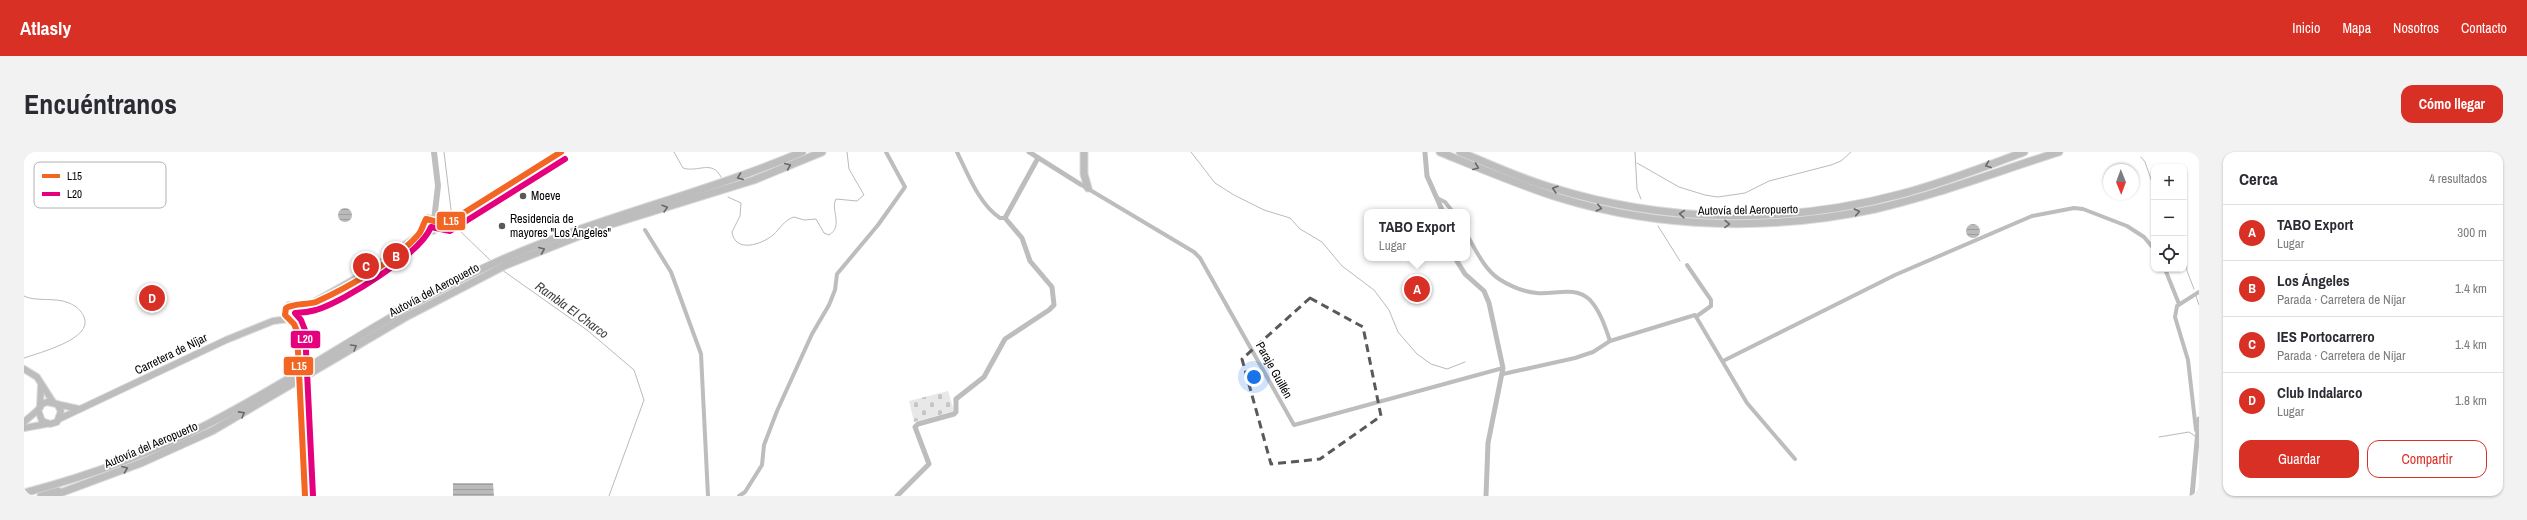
<!DOCTYPE html>
<html lang="es">
<head>
<meta charset="utf-8">
<style>
	:root { --surface:#fff; --page:#f2f2f3; --text:#2b2b33; --muted:#7c7c81; --line:#e1e1e2; --accent:#d93025 }
	body { margin:0; font-family:"Archivo Narrow",sans-serif; background:var(--page); color:var(--text) }
	.controls { position:absolute; right:12px; top:12px; display:grid; overflow:hidden; border-radius:8px; box-shadow:0 1px 3px #0004 }
	.controls button { width:36px; height:36px; display:grid; place-items:center; padding:0; border:0; border-bottom:1px solid var(--line); background:var(--surface); color:var(--text); font:20px sans-serif }
	.compass { position:absolute; left:2079px; top:12px; width:36px; height:36px; border-radius:50%; background:var(--surface); box-shadow:0 1px 3px #0004; rotate:179deg }
	.you { position:absolute; left:1230px; top:225px; width:14px; height:14px; margin:-10px; border:3px solid #fff; border-radius:50%; background:#1a73e8; box-shadow:0 0 0 6px #1a73e833 }
	.badge { display:grid; place-items:center; width:26px; height:26px; border-radius:50%; background:var(--accent); color:#fff; font-size:13px; font-weight:700 }
	.pin { position:absolute; translate:-50% -50%; border:2px solid #fff; box-shadow:0 1px 4px #0006 }
	.popup { position:absolute; left:1340px; top:57px; width:106px; height:52px; box-sizing:border-box; display:grid; place-content:center; border-radius:8px; background:var(--surface); filter:drop-shadow(0 1px 3px #0005); font-size:13px; white-space:nowrap; color:var(--muted) }
	.popup b { font-size:15px; color:var(--text) }
	.popup::after { content:''; position:absolute; left:50%; top:100%; margin-left:-8px; border:8px solid transparent; border-top-color:var(--surface) }
	.list { margin:0; padding:0; list-style:none }
	h2 { display:flex; justify-content:space-between; align-items:center; height:52px; margin:0; padding:0 16px; font-size:17px }
	h2 small { font-size:13px; font-weight:400; color:var(--muted) }
	.list li { display:grid; grid-template-columns:26px 1fr auto; gap:12px; align-items:center; box-sizing:border-box; height:56px; padding:0 16px; border-top:1px solid var(--line) }
	.list b { display:block; font-size:15px; white-space:nowrap }
	.list p { margin:0; font-size:13px; white-space:nowrap; color:var(--muted) }
	.list em { font-size:13px; font-style:normal; color:var(--muted) }
	.actions { display:flex; gap:8px; padding:12px 16px }
	.actions a { flex:1; padding:9px 0; border:1px solid var(--accent); border-radius:12px; text-align:center; font-size:14px; color:var(--accent) }
	.actions .main { background:var(--accent); color:#fff }
	.icon { flex:none; width:22px; height:22px; fill:none; stroke:currentColor; stroke-width:2; stroke-linecap:round; stroke-linejoin:round }
	.map { position:relative; flex:none; width:2175px; height:344px; overflow:hidden; border-radius:12px }
	header { display:flex; align-items:center; gap:24px; box-sizing:border-box; height:56px; padding:0 20px; background:var(--accent); color:#fff }
	header strong { font-size:19px }
	nav { display:flex; gap:22px; margin-inline-start:auto; font-size:14px }
	.intro { display:flex; align-items:center; justify-content:space-between; box-sizing:border-box; height:96px; padding:0 24px }
	h1 { margin:0; font-size:28px }
	.button { padding:10px 18px; border-radius:12px; background:var(--accent); color:#fff; font-size:14px; font-weight:700 }
	main { display:flex; gap:24px; padding:0 24px }
	aside { flex:1; background:var(--surface); border-radius:12px; box-shadow:0 1px 3px #0004 }
	.map>svg:first-child { display:block }
	.cemetery { fill:url(#cemetery-stones) }
	.water { fill:url(#water-rules) }
	.lines { fill:none; stroke-linecap:round; stroke-linejoin:round }
	.stream { stroke:#bababa; stroke-width:1 }
	.primary-casing { stroke:#dbdbdb; stroke-width:8 }
	.trunk-casing { stroke:#dbdbdb; stroke-width:9 }
	.motorway-casing { stroke:#dbdbdb; stroke-width:9 }
	.minor { stroke:#bdbdbd; stroke-width:4 }
	.tertiary { stroke:#bdbdbd; stroke-width:5 }
	.secondary { stroke:#bfbfbf; stroke-width:6 }
	.primary { stroke:#bdbdbd; stroke-width:6 }
	.trunk { stroke:#bdbdbd; stroke-width:7 }
	.motorway { stroke:#bdbdbd; stroke-width:7 }
	.tertiary-bridge { stroke:#bdbdbd; stroke-width:5 }
	.bus-1-casing { stroke:#fff; stroke-width:9 }
	.bus-2-casing { stroke:#fff; stroke-width:9 }
	.bus-1 { stroke:#f26522; stroke-width:6 }
	.bus-2 { stroke:#e5007d; stroke-width:6 }
	.oneway { stroke:#686868 }
	.marked { fill:none; stroke:#595959; stroke-width:3; stroke-dasharray:8 5; stroke-linejoin:round }
	.poi-dot { fill:#595959; stroke:#fff; stroke-width:1.5 }
	.labels { text-anchor:middle; dominant-baseline:central; stroke-width:3.5; stroke-linejoin:round; paint-order:stroke }
	.poi-label { font-size:12px; fill:#000; stroke:#fff; text-anchor:start }
	.street-label { font-size:12px; fill:#000; stroke:#fff }
	.water-label { font-size:13px; font-style:italic; fill:#3d3d3d; stroke:#fff }
	.key { fill:#fff; stroke:#b2b2b2; stroke-width:1 }
	.key-label { font-size:11px; fill:#000 }
	.line-badge { stroke:#fff; stroke-width:1.5 }
	.badge-label { font-size:11px; text-anchor:middle; font-weight:bold; fill:#fff }
</style>
</head>
<body>
<header>
<strong>Atlasly</strong>
<nav><a>Inicio</a><a>Mapa</a><a>Nosotros</a><a>Contacto</a></nav>
</header>
<div class="intro"><h1>Encuéntranos</h1><a class="button">Cómo llegar</a></div>
<main>
<div class="map">
<svg width="2175" height="344" viewBox="0 0 2175 344">
	<defs>
		<pattern id="cemetery-stones" width="16" height="16" patternUnits="userSpaceOnUse"><rect width="16" height="16" fill="#e8e8e8"/><path d="M2 7V4a2 2 0 0 1 4 0v3zM10 15v-3a2 2 0 0 1 4 0v3z" fill="#c5c5c5"/></pattern>
		<pattern id="water-rules" width="6" height="5" patternUnits="userSpaceOnUse"><rect width="6" height="5" fill="#bababa"/><path d="M0 2.5h6" fill="none" stroke="#9e9e9e"/></pattern>
	</defs>
	<rect width="100%" height="100%" fill="#fff"/>
	<polygon class="cemetery" points="924,239 930,259 890,270 885,249"/>
	<g class="water">
		<circle cx="321" cy="63" r="7"/>
		<circle cx="1949" cy="79" r="7"/>
		<polygon points="429,331 469,331 470,344 429,344"/>
	</g>
	<g class="lines">
		<g class="stream">
			<polyline points="420,0 428,66"/>
			<path d="M650,0L659,16C674,21 688,7 697,25"/>
			<polyline points="1167,0 1191,31 1210,43 1240,58 1266,66 1276,77 1298,90 1318,114 1350,138 1365,158 1374,180 1393,202 1407,212 1423,217 1441,210"/>
			<polyline points="1611,0 1613,37 1617,47"/>
			<polyline points="2117,5 2121,10 2130,36"/>
			<polyline points="1613,11 1655,35 1681,43 1694,45 1721,41 1745,29 1807,13 1817,9 1827,0"/>
			<path d="M704,45L717,51L716,64L708,80C711,101 737,93 749,83C756,77 760,68 770,65L780,68L792,67L800,81L805,83C820,74 806,58 812,47L833,49L840,43L825,17L823,0"/>
			<polyline points="430,70 433,76 468,110"/>
			<polyline points="1634,74 1656,109"/>
			<polyline points="2160,74 2163,119 2170,137"/>
			<polyline points="478,118 563,178 610,218 620,248 585,344"/>
			<path d="M0,144C10,150 32,145 45,151C52,154 57,158 60,165C70,187 14,201 0,206"/>
			<polyline points="2172,144 2175,153"/>
			<polyline points="2135,285 2165,280 2171,284"/>
		</g>
		<defs>
			<g id="primary">
				<polyline points="394,83 404,66 422,72"/>
				<polyline points="287,152 265,153 261,158 264,167 271,167 281,155 350,116 394,83 409,79 422,72 537,0"/>
				<polyline points="0,217 13,225 29,250"/>
				<polyline points="33,252 37,259 33,270 26,272 18,269 14,258 18,252 23,250 55,257"/>
				<polyline points="16,255 17,234"/>
				<polyline points="35,267 202,188 249,169 265,167"/>
				<polyline points="0,270 14,258"/>
				<polyline points="0,276 22,272"/>
			</g>
			<polyline id="trunk" points="17,344 34,339"/>
			<g id="motorway">
				<polyline points="1060,0 1060,22 1064,36"/>
				<path d="M1416,0C1455,16 1495,33 1536,46C1637,77 1747,79 1851,57C1913,43 1974,19 2035,0"/>
				<path d="M1436,0C1466,12 1495,26 1526,35C1640,71 1762,73 1877,42C1919,31 1960,15 2000,0"/>
				<path d="M0,341C64,324 126,302 184,272C280,223 366,159 464,114C565,67 675,44 778,0"/>
				<polyline points="28,344 117,311 188,279 380,166 482,113 575,76 730,28 798,0"/>
			</g>
		</defs>
		<use href="#primary" class="primary-casing"/>
		<use href="#trunk" class="trunk-casing"/>
		<use href="#motorway" class="motorway-casing"/>
		<g class="minor">
			<path d="M933,0C944,22 955,52 976,66H981"/>
			<polyline points="1056,32 1170,100 1176,106 1270,273 1479,216"/>
			<polyline points="1413,46 1421,50 1429,60"/>
			<polyline points="621,78 647,120 677,202 684,344"/>
			<path d="M1443,83C1452,98 1460,117 1475,127C1486,134 1500,140 1513,141C1530,143 1551,133 1566,148C1576,159 1581,174 1586,189"/>
			<polyline points="1663,113 1687,148 1687,154 1673,164"/>
			<polyline points="2141,117 2155,152"/>
			<polyline points="1699,209 1871,123 2008,64 2050,56 2059,57 2103,74 2120,85 2130,97"/>
			<polyline points="1479,222 1551,206 1569,200 1586,189 1671,163 1723,251 1771,307"/>
			<polyline points="2172,278 2164,208 2151,165 2153,154 2175,140"/>
			<polyline points="715,344 721,340 738,313 740,293 753,259 788,182 805,153 811,138 813,122 854,73 881,35 862,0"/>
		</g>
		<g class="tertiary">
			<polyline points="1005,0 1056,32"/>
			<polyline points="1401,1 1403,24 1419,60"/>
			<polyline points="1431,106 1441,122 1460,139 1465,151 1479,216 1464,291 1462,344"/>
			<polyline points="275,164 275,206"/>
			<polyline points="277,240 281,344"/>
			<polyline points="873,344 905,312 891,275 894,272 930,262 932,260 932,247 960,225 981,187 1025,158 1030,153 1028,135 1006,109 998,86 981,66 1014,6"/>
			<polyline points="2168,344 2175,267"/>
		</g>
		<polyline class="secondary" points="410,0 414,34 410,68"/>
		<use href="#primary" class="primary"/>
		<use href="#trunk" class="trunk"/>
		<use href="#motorway" class="motorway"/>
		<polyline class="tertiary-bridge" points="275,206 277,240"/>
		<defs>
			<path id="bus-1" d="M281,344L273,179L270,172L261,163L262,156C271,151 282,153 292,150C323,136 371,109 394,83C398,79 399,72 402,67L422,72L537,0"/>
			<path id="bus-2" d="M289,344L281,178L277,168L271,161C278,161 285,160 292,158C321,149 396,102 407,75L426,79L541,7"/>
		</defs>
		<use href="#bus-1" class="bus-1-casing"/>
		<use href="#bus-2" class="bus-2-casing"/>
		<use href="#bus-1" class="bus-1"/>
		<use href="#bus-2" class="bus-2"/>
	</g>
	<defs><path id="oneway-chevron" d="M-2-3.5L2.5 0L-2 3.5" fill="none" stroke-width="1.6" stroke-linecap="round" stroke-linejoin="round"/></defs>
	<g class="oneway">
		<use href="#oneway-chevron" transform="translate(1964 13) rotate(160)"/>
		<use href="#oneway-chevron" transform="translate(764 14) rotate(-23)"/>
		<use href="#oneway-chevron" transform="translate(1452 15) rotate(22)"/>
		<use href="#oneway-chevron" transform="translate(716 25) rotate(159)"/>
		<use href="#oneway-chevron" transform="translate(1531 37) rotate(-164)"/>
		<use href="#oneway-chevron" transform="translate(641 56) rotate(-16)"/>
		<use href="#oneway-chevron" transform="translate(1575 56) rotate(13)"/>
		<use href="#oneway-chevron" transform="translate(1833 60) rotate(-11)"/>
		<use href="#oneway-chevron" transform="translate(1658 62) rotate(-175)"/>
		<use href="#oneway-chevron" transform="translate(1703 72) rotate(1)"/>
		<use href="#oneway-chevron" transform="translate(518 98) rotate(-22)"/>
		<use href="#oneway-chevron" transform="translate(330 195) rotate(-31)"/>
		<use href="#oneway-chevron" transform="translate(218 262) rotate(-29)"/>
		<use href="#oneway-chevron" transform="translate(101 317) rotate(-21)"/>
	</g>
	<path class="marked" d="M1286,146L1339,175L1357,264L1296,307L1247,312L1218,207Z"/>
	<g class="poi-dot">
		<circle cx="499" cy="44" r="4"/>
		<circle cx="478" cy="74" r="4"/>
	</g>
	<g class="labels">
		<g class="poi-label">
			<text x="507" y="44">Moeve</text>
			<text x="486" y="67">Residencia de<tspan x="486" dy="14">mayores "Los Ángeles"</tspan></text>
		</g>
		<g class="street-label">
			<text transform="translate(1724 58) rotate(-1)">Autovía del Aeropuerto</text>
			<text transform="translate(410 138) rotate(-28)">Autovía del Aeropuerto</text>
			<text transform="translate(147 202) rotate(-26)">Carretera de Níjar</text>
			<text transform="translate(1250 218) rotate(61)">Paraje Guillén</text>
			<text transform="translate(127 293) rotate(-23)">Autovía del Aeropuerto</text>
		</g>
		<g class="water-label">
			<text transform="translate(548 158) rotate(36)">Rambla El Charco</text>
		</g>
	</g>
	<rect x="10" y="10" width="132" height="46" rx="6" class="key"/>
	<rect x="18" y="22" width="18" height="4" fill="#f26522"/>
	<rect x="18" y="40" width="18" height="4" fill="#e5007d"/>
	<g class="key-label">
		<text x="43" y="28">L15</text>
		<text x="43" y="46">L20</text>
	</g>
	<g class="line-badge">
		<rect x="412" y="59" width="30" height="20" rx="4" fill="#f26522"/>
		<rect x="266" y="178" width="31" height="19" rx="4" fill="#e5007d"/>
		<rect x="259" y="204" width="31" height="20" rx="4" fill="#f26522"/>
	</g>
	<g class="badge-label">
		<text x="427" y="73">L15</text>
		<text x="281" y="191">L20</text>
		<text x="275" y="218">L15</text>
	</g>
</svg>
<div class="controls">
<button>+</button>
<button>−</button>
<button><svg class="icon" aria-label="locate" viewBox="0 0 24 24"><circle cx="12" cy="12" r="6"/><path d="M12 2v4M12 18v4M2 12h4M18 12h4"/></svg></button>
</div>
<svg class="compass" viewBox="-18 -18 36 36"><path d="M0-13l5 13h-10z" fill="#e53935"/><path d="M0 13l5-13h-10z" fill="#7c7c81"/></svg>
<div class="you"></div>
<div class="pin badge" style="left:1393px;top:137px">A</div>
<div class="popup"><b>TABO Export</b>Lugar</div>
<div class="pin badge" style="left:372px;top:104px">B</div>
<div class="pin badge" style="left:342px;top:114px">C</div>
<div class="pin badge" style="left:128px;top:146px">D</div>
</div>
<aside>
<h2>Cerca<small>4 resultados</small></h2>
<ul class="list">
<li><span class="badge">A</span><div><b>TABO Export</b><p>Lugar</p></div><em>300 m</em></li>
<li><span class="badge">B</span><div><b>Los Ángeles</b><p>Parada · Carretera de Níjar</p></div><em>1.4 km</em></li>
<li><span class="badge">C</span><div><b>IES Portocarrero</b><p>Parada · Carretera de Níjar</p></div><em>1.4 km</em></li>
<li><span class="badge">D</span><div><b>Club Indalarco</b><p>Lugar</p></div><em>1.8 km</em></li>
</ul>
<div class="actions"><a class="main">Guardar</a><a>Compartir</a></div>
</aside>
</main>
</body>
</html>
